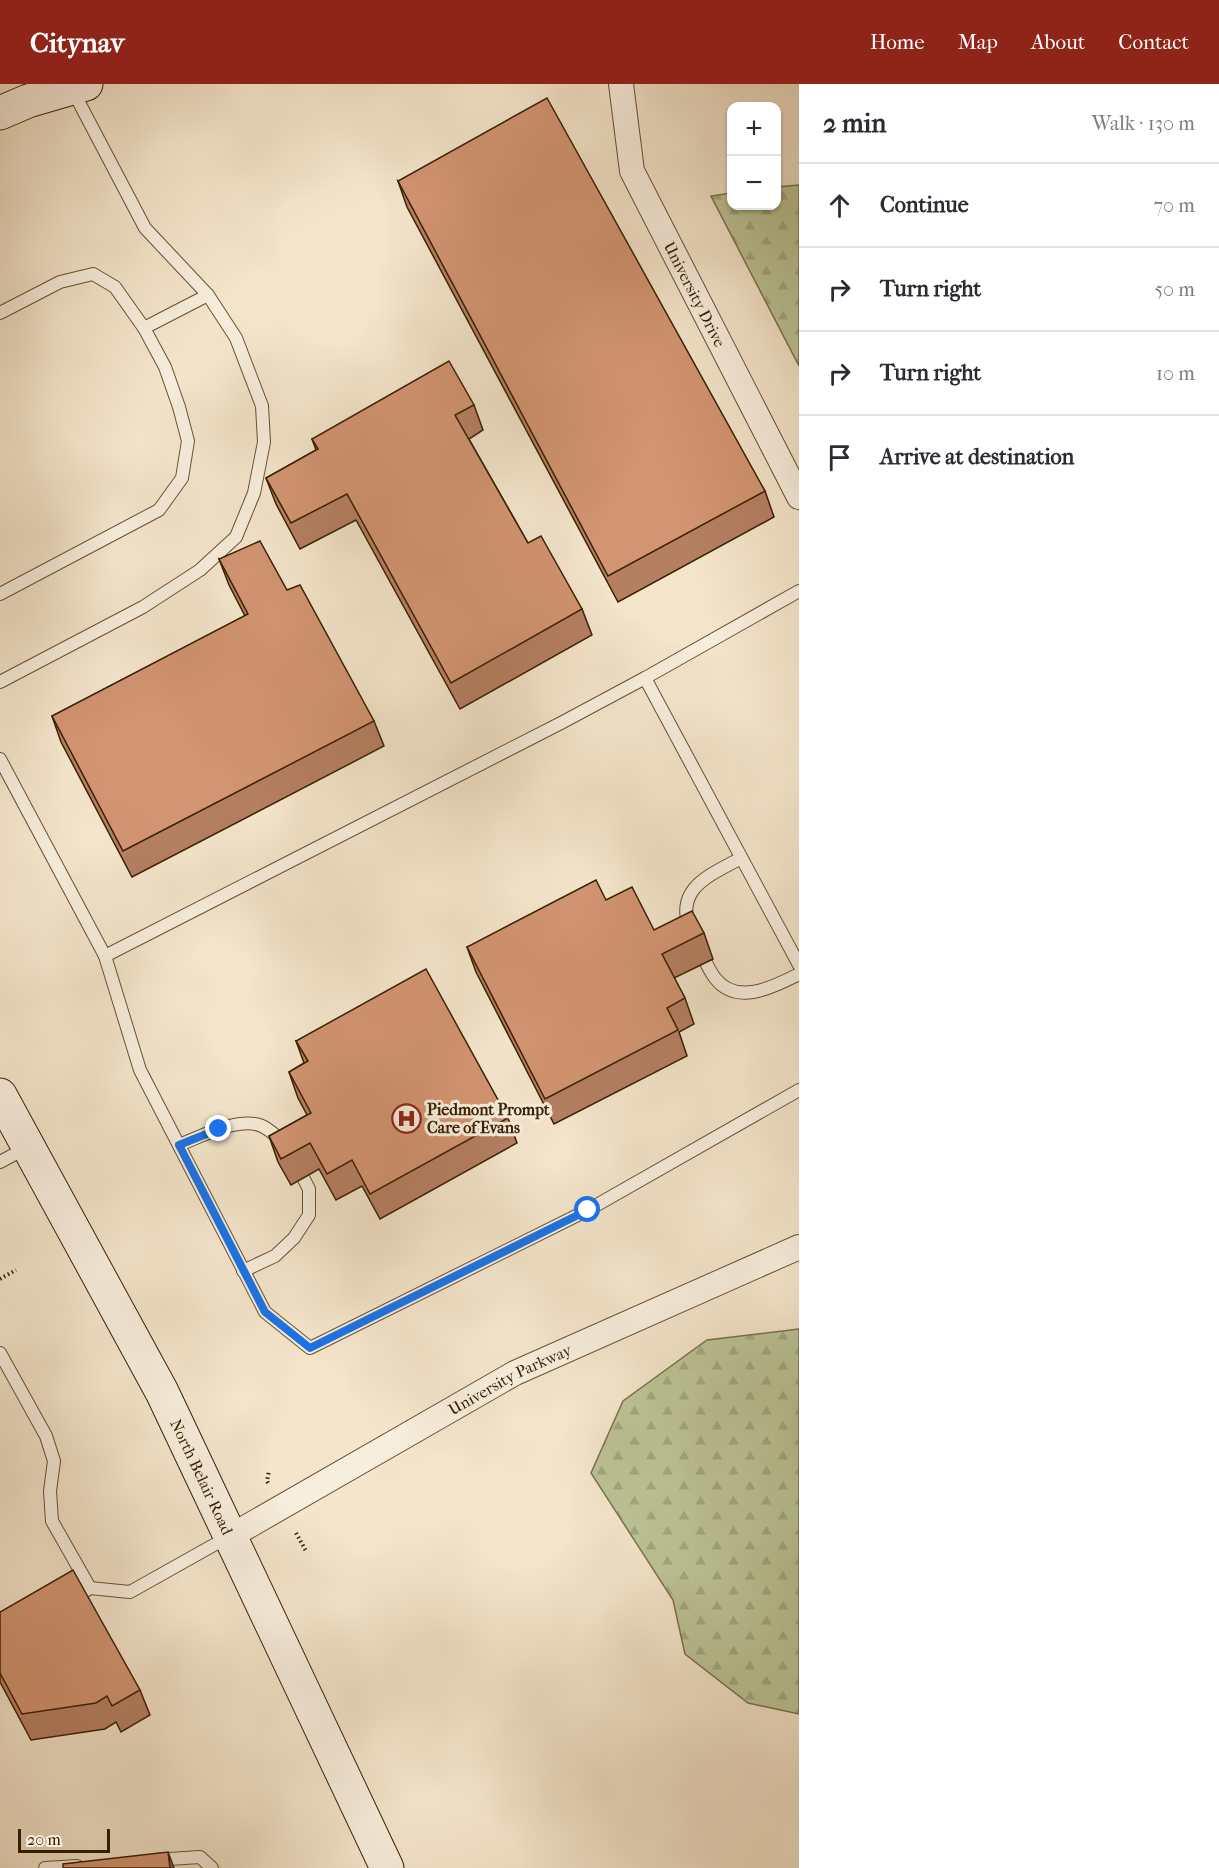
<!DOCTYPE html>
<html lang="en">
<head>
<meta charset="utf-8">
<style>
	:root { --surface:#fff; --page:#f2f2f3; --text:#2b2b33; --muted:#7c7c81; --line:#e1e1e2; --accent:#8f2418 }
	body { margin:0; font-family:"IM FELL French Canon",serif; background:var(--page); color:var(--text) }
	.controls { position:absolute; right:18px; top:18px; display:grid; overflow:hidden; border-radius:12px; box-shadow:0 2px 4px #0004 }
	.controls button { width:54px; height:54px; display:grid; place-items:center; padding:0; border:0; border-bottom:2px solid var(--line); background:var(--surface); color:var(--text); font:30px sans-serif }
	.scale { position:absolute; left:18px; bottom:15px; width:92px; box-sizing:border-box; padding-left:6px; border:3px solid #372000; border-top:0; font-size:16px; line-height:21px; white-space:nowrap; color:#372000; -webkit-text-stroke:4px #f8eedd; paint-order:stroke }
	.stop { position:absolute; width:18px; height:18px; margin:-14px; border:4px solid #1a73e8; border-radius:50%; background:#fff }
	.stop.end { background:#1a73e8; border-color:#fff; box-shadow:0 2px 6px #0008 }
	.list { margin:0; padding:0; list-style:none }
	h2 { display:flex; justify-content:space-between; align-items:center; height:78px; margin:0; padding:0 24px; font-size:26px }
	h2 small { font-size:20px; font-weight:400; color:var(--muted) }
	.list li { display:grid; grid-template-columns:39px 1fr auto; gap:18px; align-items:center; box-sizing:border-box; height:84px; padding:0 24px; border-top:2px solid var(--line) }
	.list b { display:block; font-size:22px; white-space:nowrap }
	.list em { font-size:20px; font-style:normal; color:var(--muted) }
	.icon { flex:none; width:33px; height:33px; fill:none; stroke:currentColor; stroke-width:2; stroke-linecap:round; stroke-linejoin:round }
	.map { position:relative; flex:none; width:799px; height:1784px; overflow:hidden }
	header { display:flex; align-items:center; gap:36px; box-sizing:border-box; height:84px; padding:0 30px; background:var(--accent); color:#fff }
	header strong { font-size:28px }
	nav { display:flex; gap:33px; margin-inline-start:auto; font-size:21px }
	main { display:flex }
	aside { flex:1; background:var(--surface) }
	.map>svg:first-child { display:block }
	.forest { fill:url(#forest-firs); stroke:#7a724c; stroke-width:1.5 }
	.lines { fill:none; stroke-linecap:round; stroke-linejoin:round }
	.lane-casing { stroke:#665133; stroke-width:14 }
	.street-casing { stroke:#665133; stroke-width:26 }
	.secondary-casing { stroke:#372000; stroke-width:35 }
	.path { stroke:#372000; stroke-width:4; stroke-dasharray:1.5 3; stroke-linecap:butt }
	.lane { stroke:#f8eedd; stroke-width:12 }
	.street { stroke:#f8eedd; stroke-width:24 }
	.secondary { stroke:#f8eedd; stroke-width:33 }
	.wall { fill:#b57f62; stroke:#372000; stroke-width:1.5 }
	.shaded-wall { fill:#936850; stroke:#372000; stroke-width:1.5 }
	.building { fill:#d29472; stroke:#372000; stroke-width:1.5 }
	.route { stroke:#1a73e8; stroke-width:8 }
	.labels { text-anchor:middle; dominant-baseline:central; stroke-width:6; stroke-linejoin:round; paint-order:stroke }
	.street-label { font-size:16px; fill:#372000; stroke:#f8eedd }
	.poi-label { font-size:16px; font-weight:bold; fill:#372000; stroke:#f8eedd; text-anchor:start }
</style>
</head>
<body>
<header>
<strong>Citynav</strong>
<nav><a>Home</a><a>Map</a><a>About</a><a>Contact</a></nav>
</header>
<main>
<div class="map">
<svg width="799" height="1784" viewBox="0 0 799 1784">
	<defs>
		<pattern id="forest-firs" width="22" height="20" patternUnits="userSpaceOnUse" patternTransform="scale(1.5)"><rect width="22" height="20" fill="#bcc497"/><path d="M5 1l3.5 6h-7zM16 11l3.5 6h-7z" fill="#a2a880"/></pattern>
	</defs>
	<rect width="100%" height="100%" fill="#f4e5cb"/>
	<filter id="stains"><feTurbulence type="fractalNoise" baseFrequency=".00333" numOctaves="4"/><feColorMatrix values="0 0 0 0 .2 0 0 0 0 .09 0 0 0 0 .02 0 0 0 .5 -.17"/></filter>
	<radialGradient id="worn" r=".72"><stop offset=".6" stop-color="#630" stop-opacity="0"/><stop offset="1" stop-color="#630" stop-opacity=".3"/></radialGradient>
	<g class="forest">
		<polygon points="799,101 799,282 711,112 731,109 732,122 776,122 777,103"/>
		<polygon points="799,1245 799,1630 748,1619 685,1570 673,1516 591,1389 623,1317 707,1256"/>
	</g>
	<g class="lines">
		<defs>
			<g id="lane">
				<polyline points="0,229 60,198 93,190 115,203 144,244 165,283 179,323 188,357 182,394 159,426 0,510"/>
				<polyline points="144,244 208,211"/>
				<polyline points="645,594 799,881"/>
				<polyline points="0,598 143,523 200,486 236,453 254,409 264,358 262,322 236,254 208,211 145,144 73,7"/>
				<polyline points="0,675 105,872 140,986 265,1228 310,1264 588,1126 799,1006"/>
				<path d="M690,846C674,803 711,791 741,774"/>
				<path d="M699,864C704,874 708,885 715,894C737,923 775,902 799,890"/>
				<polyline points="105,872 561,639 645,594 799,507"/>
				<path d="M179,1061C200,1053 239,1032 262,1042C269,1045 278,1054 285,1059"/>
				<polyline points="0,1078 28,1063"/>
				<polyline points="243,1187 275,1172 294,1154 309,1131 309,1105 296,1080"/>
				<polyline points="0,1269 46,1352 54,1377 50,1407 52,1437 90,1504"/>
				<polyline points="71,1516 90,1504 130,1508 228,1453"/>
				<polyline points="154,1776 200,1773 212,1784"/>
				<polyline points="45,1784 77,1782"/>
			</g>
			<g id="street">
				<path id="s1" d="M621,0L632,87L799,413"/>
				<path id="s2" d="M231,1452L515,1289L799,1163"/>
			</g>
			<g id="secondary">
				<polyline points="0,29 28,17 86,0"/>
				<path id="s3" d="M0,1011L162,1308L387,1784"/>
			</g>
		</defs>
		<use href="#lane" class="lane-casing"/>
		<use href="#street" class="street-casing"/>
		<use href="#secondary" class="secondary-casing"/>
		<g class="path">
			<polyline points="0,1195 16,1186"/>
			<polyline points="268,1399 267,1397 269,1387"/>
			<polyline points="296,1449 306,1467"/>
		</g>
		<use href="#lane" class="lane"/>
		<use href="#street" class="street"/>
		<use href="#secondary" class="secondary"/>
	</g>
	<g class="wall">
		<polygon points="398,97 765,407 774,433 618,518 407,123"/>
		<polygon points="474,321 483,346 469,355 528,459 582,525 592,551 460,625 356,436 300,465 276,420 266,394 316,366 312,355"/>
		<polygon points="219,475 287,506 374,637 384,662 132,793 61,658 52,632 245,532 229,501"/>
		<polygon points="606,816 654,846 704,849 713,875 674,894 685,914 694,940 679,948 687,972 554,1040 476,888 467,863"/>
		<polygon points="296,957 508,1034 517,1059 380,1135 362,1102 336,1116 319,1085 291,1101 278,1078 269,1052 307,1031 298,1014 289,988 304,979"/>
		<polygon points="0,1528 140,1606 150,1631 121,1648 116,1638 105,1645 31,1656 0,1598"/>
	</g>
	<polygon class="shaded-wall" points="168,1768 174,1784 170,1784"/>
	<g class="building">
		<polygon points="547,14 765,407 608,492 398,97"/>
		<polygon points="449,277 474,321 455,331 528,459 541,452 582,525 451,599 347,410 291,439 266,394 318,365 312,355"/>
		<polygon points="260,457 287,506 300,501 374,637 123,767 52,632 248,530 219,475"/>
		<polygon points="596,796 606,816 632,803 654,846 692,827 704,849 662,870 685,914 667,924 678,946 545,1015 467,863"/>
		<polygon points="426,885 508,1034 370,1110 352,1076 327,1090 310,1059 281,1075 269,1052 311,1029 289,988 308,977 296,957"/>
		<polygon points="73,1486 140,1606 112,1622 107,1612 96,1619 22,1630 0,1589 0,1528"/>
		<polygon points="168,1768 170,1784 63,1784 63,1780"/>
	</g>
	<g class="lines">
		<polyline class="route" points="219,1045 179,1061 265,1228 310,1264 588,1126"/>
	</g>
	<defs>
		<symbol id="hospital-ring" viewBox="-11 -11 22 22"><circle r="9.5" fill="#f8eedd" stroke="#8f2418" stroke-width="1.5"/><path d="M-5-5h3v3.5h4V-5h3V5h-3V1.5h-4V5h-3Z" fill="#8f2418"/></symbol>
	</defs>
	<g fill-rule="evenodd">
		<use href="#hospital-ring" x="390" y="1018" width="33" height="33"/>
	</g>
	<g class="labels">
		<g class="street-label">
			<text stroke="none"><textPath href="#s1" startOffset="226">University Drive</textPath></text>
			<text stroke="none"><textPath href="#s2" startOffset="320">University Parkway</textPath></text>
			<text stroke="none"><textPath href="#s3" startOffset="432">North Belair Road</textPath></text>
		</g>
		<g class="poi-label">
			<text x="427" y="1025">Piedmont Prompt<tspan x="427" dy="18">Care of Evans</tspan></text>
		</g>
	</g>
	<rect width="100%" height="100%" filter="url(#stains)"/>
	<rect width="100%" height="100%" fill="url(#worn)"/>
</svg>
<div class="controls">
<button>+</button>
<button>−</button>
</div>
<div class="scale">20 m</div>
<div class="stop" style="left:588px;top:1126px"></div>
<div class="stop end" style="left:219px;top:1045px"></div>
</div>
<aside>
<h2>2 min<small>Walk · 130 m</small></h2>
<ul class="list">
<li><svg class="icon" aria-label="ahead" viewBox="0 0 24 24"><path d="M12 20V5M6 11l6-6 6 6"/></svg><div><b>Continue</b></div><em>70 m</em></li>
<li><svg class="icon" aria-label="right" viewBox="0 0 24 24"><path d="M7 20v-9h11M14 6l5 5-5 5"/></svg><div><b>Turn right</b></div><em>50 m</em></li>
<li><svg class="icon" aria-label="right" viewBox="0 0 24 24"><path d="M7 20v-9h11M14 6l5 5-5 5"/></svg><div><b>Turn right</b></div><em>10 m</em></li>
<li><svg class="icon" aria-label="arrive" viewBox="0 0 24 24"><path d="M6 21V4h12l-3 4 3 4H6"/></svg><div><b>Arrive at destination</b></div></li>
</ul>
</aside>
</main>
</body>
</html>
